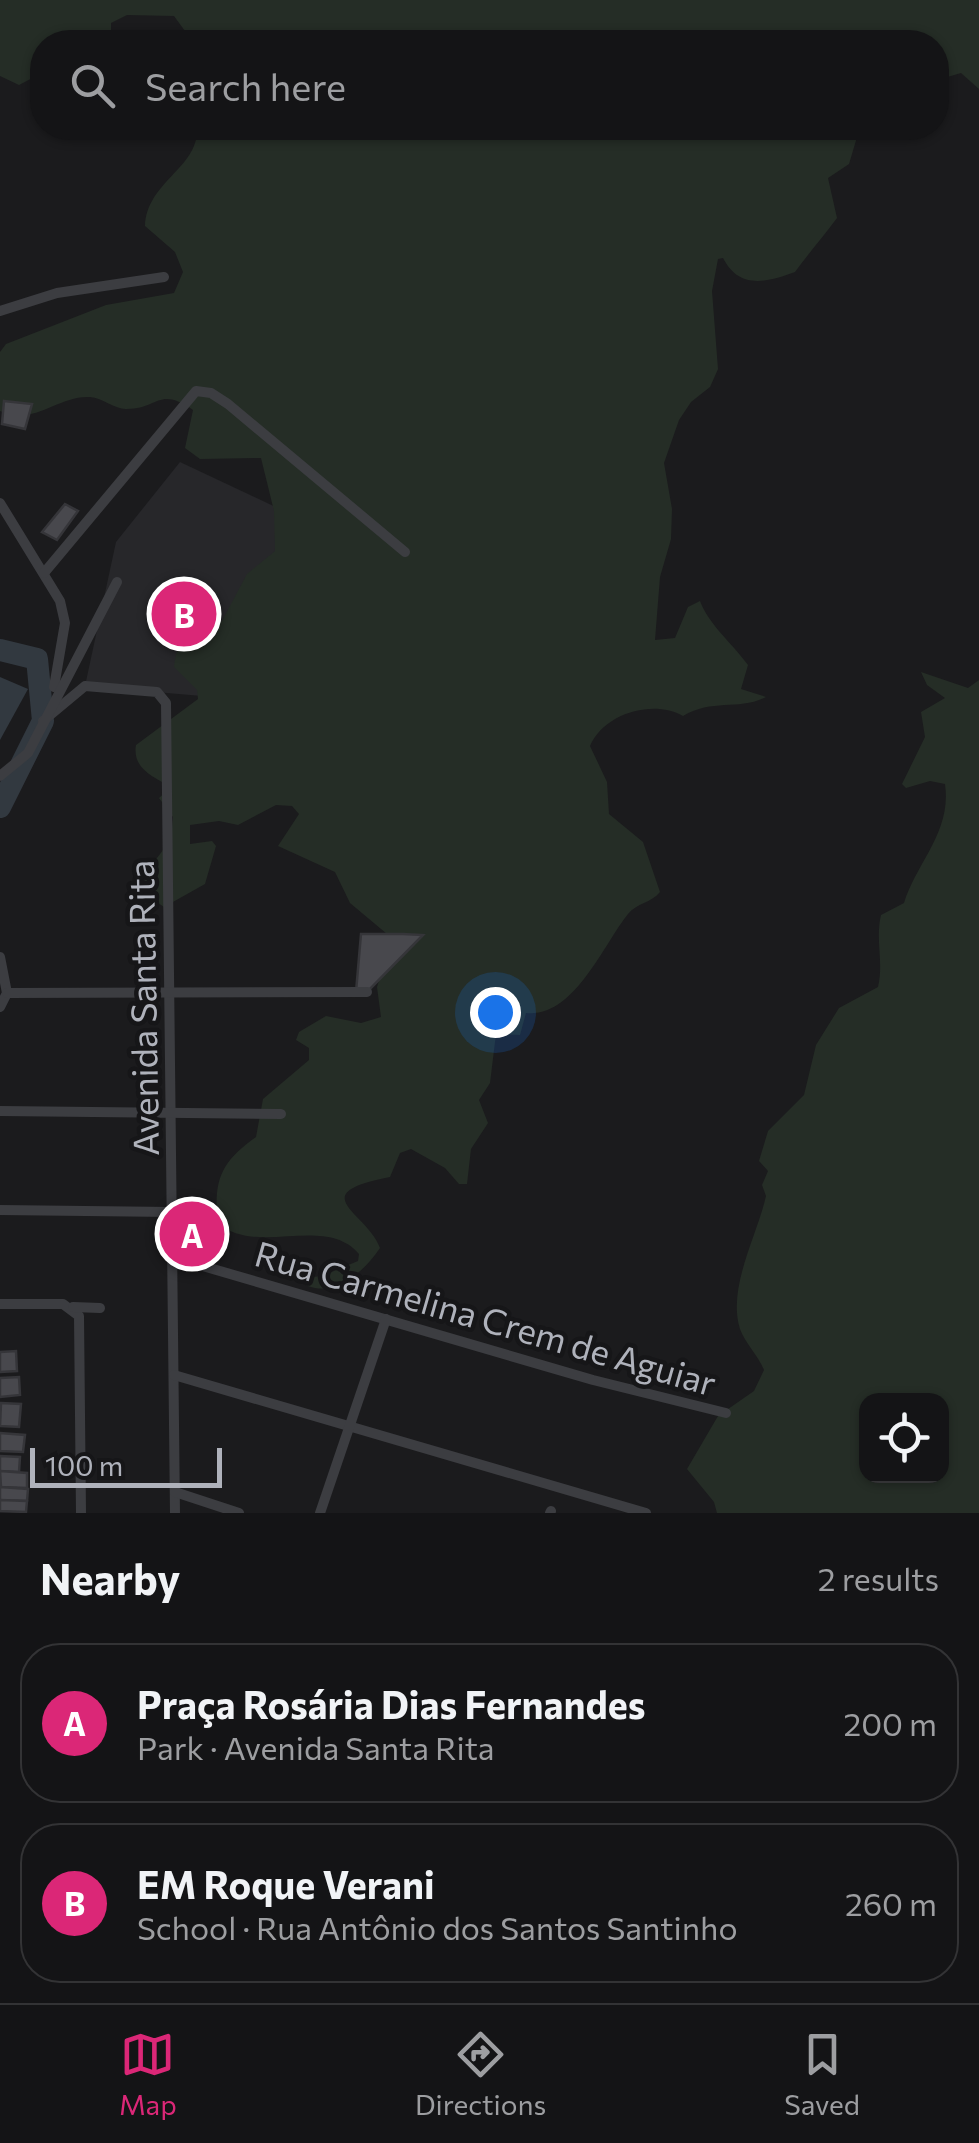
<!DOCTYPE html>
<html lang="en">
<head>
<meta charset="utf-8">
<style>
	:root { --surface:#141416; --page:#212123; --text:#f1f3f6; --muted:#9d9ea1; --line:#333335; --accent:#db2777 }
	body { margin:0; font-family:Commissioner,sans-serif; background:var(--page); color:var(--text) }
	.controls { position:absolute; right:30px; bottom:30px; display:grid; overflow:hidden; border-radius:20px; box-shadow:0 2px 8px #0004 }
	.controls button { width:90px; height:90px; display:grid; place-items:center; padding:0; border:0; border-bottom:2px solid var(--line); background:var(--surface); color:var(--text); font:50px sans-serif }
	.scale { position:absolute; left:30px; bottom:25px; width:192px; box-sizing:border-box; padding-left:10px; border:5px solid #afb2bb; border-top:0; font-size:28px; line-height:35px; white-space:nowrap; color:#afb2bb; -webkit-text-stroke:8px #161618; paint-order:stroke }
	.you { position:absolute; left:495px; top:1012px; width:35px; height:35px; margin:-25px; border:8px solid #fff; border-radius:50%; background:#1a73e8; box-shadow:0 0 0 15px #1a73e833 }
	.badge { display:grid; place-items:center; width:65px; height:65px; border-radius:50%; background:var(--accent); color:#fff; font-size:32px; font-weight:700 }
	.pin { position:absolute; translate:-50% -50%; border:5px solid #fff; box-shadow:0 2px 10px #0006 }
	.list { margin:0; padding:0; list-style:none }
	h2 { display:flex; justify-content:space-between; align-items:center; height:130px; margin:0; padding:0 40px; font-size:42px }
	h2 small { font-size:32px; font-weight:400; color:var(--muted) }
	.list li { display:grid; grid-template-columns:65px 1fr auto; gap:30px; align-items:center; box-sizing:border-box; height:160px; margin:0 20px 20px; padding:0 20px; border:2px solid var(--line); border-radius:40px }
	.list b { display:block; font-size:38px; white-space:nowrap }
	.list p { margin:0; font-size:32px; white-space:nowrap; color:var(--muted) }
	.list em { font-size:32px; font-style:normal; color:var(--muted) }
	.icon { flex:none; width:55px; height:55px; fill:none; stroke:currentColor; stroke-width:2; stroke-linecap:round; stroke-linejoin:round }
	.map { position:relative; flex:none; width:979px; height:1513px; overflow:hidden }
	.search { position:absolute; background:var(--surface); box-shadow:0 2px 8px #0004; left:30px; right:30px; top:30px; height:110px; display:flex; align-items:center; gap:25px; box-sizing:border-box; padding:0 35px; border-radius:40px; color:var(--muted); font-size:38px }
	.sheet { height:490px; background:var(--surface) }
	nav { display:flex; justify-content:space-around; align-items:center; box-sizing:border-box; height:140px; border-top:2px solid var(--line); background:var(--surface); font-size:28px; color:var(--muted) }
	nav a { display:grid; justify-items:center; gap:5px }
	nav .on { color:var(--accent) }
	.map>svg:first-child { display:block }
	.built { fill:#27272a }
	.green { fill:#252d26; fill-rule:evenodd }
	.water { fill:#323940 }
	.lines { fill:none; stroke-linecap:round; stroke-linejoin:round }
	.river { stroke:#323940; stroke-width:22 }
	.building { fill:#48484d; stroke:#353539; stroke-width:2.5 }
	.street { stroke:#3c3d41; stroke-width:10 }
	.labels { text-anchor:middle; dominant-baseline:central; stroke-width:9; stroke-linejoin:round; paint-order:stroke }
	.street-label { font-size:35px; fill:#afb2bb; stroke:#161618 }
</style>
</head>
<body>
<div class="map">
<svg width="979" height="1513" viewBox="0 0 979 1513">
	<rect width="100%" height="100%" fill="#1b1b1d"/>
	<polygon class="built" points="180,462 301,519 237,699 85,686 116,542"/>
	<g class="green">
		<polygon points="0,0 979,0 979,89 961,73 937,80 936,42 193,42 174,16 127,15 111,23 111,34 103,42 42,42 42,73 19,85 0,76"/>
		<path d="M197,128H874L857,137L849,164L828,178L837,218C822,238 809,253 795,272C765,283 739,289 723,258L718,259L712,291L718,369L710,387L691,402L679,420L664,463L672,509L671,539L660,577L655,640L675,638L688,607L700,601C709,625 732,643 748,665L741,689L766,697C738,711 713,698 683,716C654,699 604,713 590,746L607,782L609,814L643,842L660,892C651,903 637,903 628,914C603,945 574,1018 526,1013L520,1035L496,1034L490,1083L479,1100L488,1123L471,1149L467,1184H459L445,1168L411,1149L400,1153L390,1177C302,1194 367,1212 380,1248C362,1275 327,1304 296,1279L322,1276L358,1261L359,1254C325,1214 257,1257 218,1223C213,1180 221,1162 256,1137L263,1099L309,1060V1048L296,1040L299,1032L326,1016L361,1023L381,1017L377,987L388,952L387,934L350,903L335,872L278,846L299,814L292,806L276,805L238,825L219,821L190,825V844L212,841L216,846L205,884L164,907C126,883 155,865 169,841C172,834 172,824 173,817L159,798L171,787C154,777 132,769 136,745L198,699L197,690L174,667C177,635 194,628 222,621L247,574L275,551L274,511L261,458L200,459L185,448L193,410C159,386 158,409 127,409C116,410 103,398 90,397C58,395 33,427 0,411V352L6,344L106,305L174,293L183,272L175,252L145,226C147,181 199,168 197,128Z"/>
		<path d="M921,672L968,688L979,680V1513H717L714,1502L687,1469L718,1416L754,1391L764,1370C758,1355 745,1343 740,1329C727,1288 757,1236 766,1196L762,1185L768,1171L759,1161L768,1131L804,1095L816,1045L839,1008L878,987C884,961 875,941 881,915L904,903C916,863 952,832 945,784L930,781L906,788L902,784L925,737L921,712L945,698L927,685ZM866,1400H942V1476H866Z"/>
	</g>
	<polygon class="water" points="0,677 28,689 0,740"/>
	<g class="lines">
		<polyline class="river" points="0,650 37,659 43,721 0,807"/>
	</g>
	<g class="building">
		<polygon points="4,401 32,404 25,429 2,424"/>
		<polygon points="65,504 78,511 57,540 42,532"/>
		<polygon points="361,934 403,934 423,935 367,992 356,992"/>
		<polygon points="16,1351 17,1371 0,1372 0,1352"/>
		<polygon points="19,1377 20,1395 0,1397 0,1378"/>
		<polygon points="1,1403 21,1404 19,1427 0,1426"/>
		<polygon points="0,1433 25,1435 23,1452 0,1451"/>
		<polygon points="0,1456 20,1457 19,1472 0,1471"/>
		<polygon points="0,1471 27,1473 27,1488 1,1487"/>
		<polygon points="0,1487 28,1489 27,1501 0,1500"/>
		<polygon points="0,1500 27,1501 26,1512 0,1511"/>
	</g>
	<g class="lines">
		<g class="street">
			<polyline points="0,311 57,293 164,277"/>
			<polyline points="0,503 60,601 65,623 54,687"/>
			<polyline points="44,573 196,391 211,393 228,404 405,552"/>
			<polyline points="43,721 85,686 157,692 166,703 175,1513"/>
			<polyline points="0,776 28,753 117,582"/>
			<polyline points="0,957 7,993 0,1007"/>
			<polyline points="7,993 367,992"/>
			<polyline points="0,1111 281,1114"/>
			<polyline points="0,1210 172,1212"/>
			<polyline points="172,1257 593,1380 726,1413"/>
			<polyline points="0,1304 63,1304 79,1316 81,1513"/>
			<polyline points="73,1307 100,1308"/>
			<polyline points="174,1375 646,1513"/>
			<polyline points="175,1492 239,1513"/>
			<polyline points="320,1513 386,1319"/>
			<polyline points="550,1513 551,1511"/>
		</g>
	</g>
	<g class="labels">
		<g class="street-label">
			<text transform="translate(142 1008) rotate(-91)">Avenida Santa Rita</text>
			<text transform="translate(486 1317) rotate(16)">Rua Carmelina Crem de Aguiar</text>
		</g>
	</g>
</svg>
<div class="controls">
<button><svg class="icon" aria-label="locate" viewBox="0 0 24 24"><circle cx="12" cy="12" r="6"/><path d="M12 2v4M12 18v4M2 12h4M18 12h4"/></svg></button>
</div>
<div class="scale">100 m</div>
<div class="you"></div>
<div class="pin badge" style="left:192px;top:1234px">A</div>
<div class="pin badge" style="left:184px;top:614px">B</div>
<div class="search"><svg class="icon" aria-label="search" viewBox="0 0 24 24"><circle cx="10" cy="10" r="6"/><path d="M15 15l6 6"/></svg>Search here</div>
</div>
<section class="sheet">
<h2>Nearby<small>2 results</small></h2>
<ul class="list">
<li><span class="badge">A</span><div><b>Praça Rosária Dias Fernandes</b><p>Park · Avenida Santa Rita</p></div><em>200 m</em></li>
<li><span class="badge">B</span><div><b>EM Roque Verani</b><p>School · Rua Antônio dos Santos Santinho</p></div><em>260 m</em></li>
</ul>
</section>
<nav>
<a class="on"><svg class="icon" aria-label="map" viewBox="0 0 24 24"><path d="M3 6l6-2 6 2 6-2v14l-6 2-6-2-6 2zM9 4v14M15 6v14"/></svg>Map</a>
<a><svg class="icon" aria-label="directions" viewBox="0 0 24 24"><path d="M12 3l9 9-9 9-9-9zM9 14v-3h6M13 9l2 2-2 2"/></svg>Directions</a>
<a><svg class="icon" aria-label="saved" viewBox="0 0 24 24"><path d="M7 4h10v16l-5-4-5 4z"/></svg>Saved</a>
</nav>
</body>
</html>
